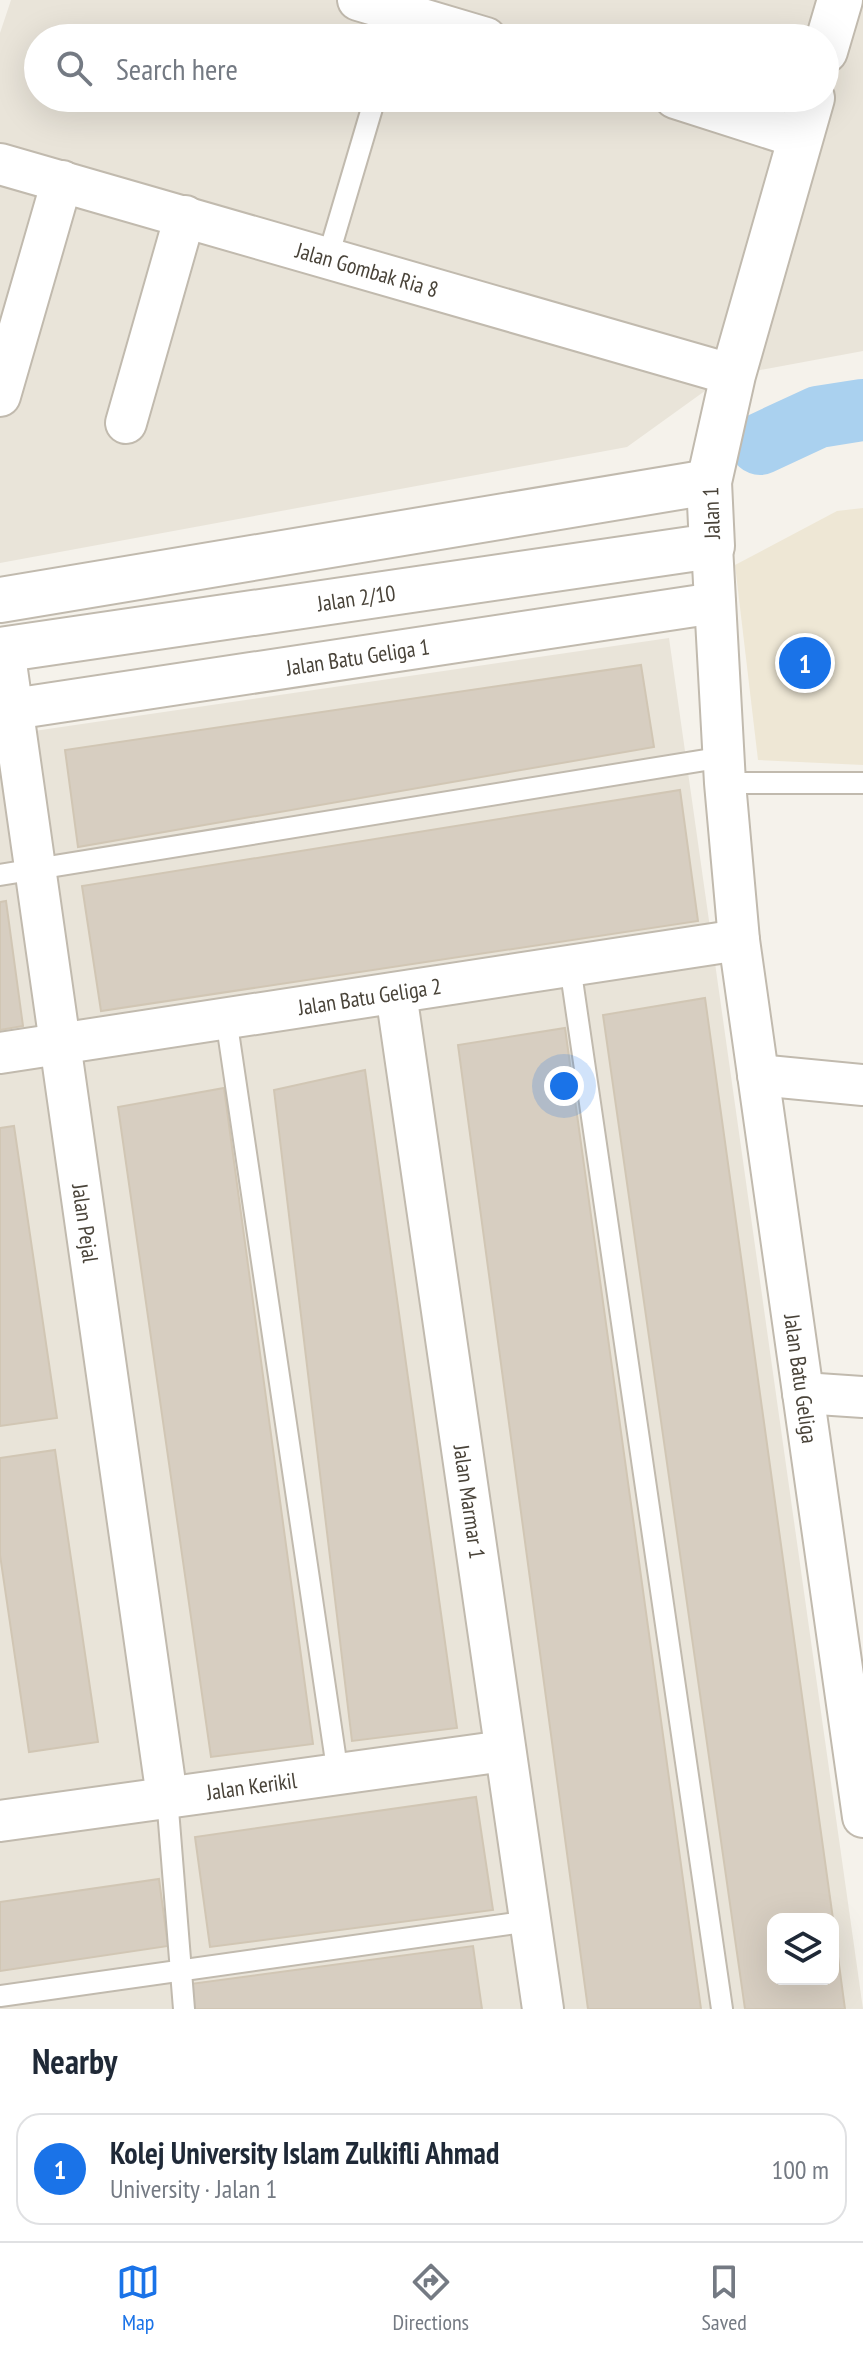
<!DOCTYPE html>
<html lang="en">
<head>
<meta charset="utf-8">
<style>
	:root { --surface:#fff; --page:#f6f6f7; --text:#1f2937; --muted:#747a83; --line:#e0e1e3; --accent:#1a73e8 }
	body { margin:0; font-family:"PT Sans Narrow",sans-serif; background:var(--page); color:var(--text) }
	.controls { position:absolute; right:24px; bottom:24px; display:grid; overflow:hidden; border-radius:16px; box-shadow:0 8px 32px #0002 }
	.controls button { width:72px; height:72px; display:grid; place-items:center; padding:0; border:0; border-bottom:2px solid var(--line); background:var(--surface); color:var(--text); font:40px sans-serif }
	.you { position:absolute; left:564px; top:1086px; width:28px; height:28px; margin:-20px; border:6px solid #fff; border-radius:50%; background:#1a73e8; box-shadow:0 0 0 12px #1a73e833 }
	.badge { display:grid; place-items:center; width:52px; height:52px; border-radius:50%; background:var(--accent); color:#fff; font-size:26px; font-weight:700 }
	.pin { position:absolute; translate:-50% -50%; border:4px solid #fff; box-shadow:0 2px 8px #0006 }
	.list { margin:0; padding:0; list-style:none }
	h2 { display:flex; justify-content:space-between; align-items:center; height:104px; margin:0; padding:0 32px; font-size:34px }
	h2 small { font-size:26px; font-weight:400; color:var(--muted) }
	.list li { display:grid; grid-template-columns:52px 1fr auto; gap:24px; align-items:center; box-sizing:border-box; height:112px; margin:0 16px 16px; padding:0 16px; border:2px solid var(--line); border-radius:24px }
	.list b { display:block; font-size:30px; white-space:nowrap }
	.list p { margin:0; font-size:26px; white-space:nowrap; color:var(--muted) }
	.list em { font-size:26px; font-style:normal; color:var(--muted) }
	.icon { flex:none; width:44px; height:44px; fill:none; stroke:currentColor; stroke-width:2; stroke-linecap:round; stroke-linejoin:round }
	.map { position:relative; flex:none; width:863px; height:2009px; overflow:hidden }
	.search { position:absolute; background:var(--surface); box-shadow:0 8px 32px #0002; left:24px; right:24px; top:24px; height:88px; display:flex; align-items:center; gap:20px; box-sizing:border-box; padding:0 28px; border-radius:44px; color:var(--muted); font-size:30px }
	.sheet { height:232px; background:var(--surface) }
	nav { display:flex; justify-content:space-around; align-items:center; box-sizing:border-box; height:112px; border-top:2px solid var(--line); background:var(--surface); font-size:22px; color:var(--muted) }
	nav a { display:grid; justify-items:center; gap:4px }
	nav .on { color:var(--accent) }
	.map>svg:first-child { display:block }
	.residential { fill:#e9e4d9; fill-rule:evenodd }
	.education { fill:#eee7d5 }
	.water { fill:#aad1ef }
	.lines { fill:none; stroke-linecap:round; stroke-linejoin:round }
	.river { stroke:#aad1ef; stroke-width:62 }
	.building { fill:#d7cec1; stroke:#d1c6b4; stroke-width:2 }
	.service-casing { stroke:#c1baae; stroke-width:24 }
	.minor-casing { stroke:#c1baae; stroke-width:44 }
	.tertiary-casing { stroke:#c1baae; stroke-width:48 }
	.service { stroke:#fff; stroke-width:20 }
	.minor { stroke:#fff; stroke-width:40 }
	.tertiary { stroke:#fff; stroke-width:44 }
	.labels { text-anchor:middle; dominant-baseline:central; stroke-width:6; stroke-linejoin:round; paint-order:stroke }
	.street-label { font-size:22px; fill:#494339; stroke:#fff }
</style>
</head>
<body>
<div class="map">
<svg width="863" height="2009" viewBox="0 0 863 2009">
	<rect width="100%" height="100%" fill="#f5f2eb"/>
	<g class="residential">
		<polygon points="11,0 822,0 810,38 38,38 38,98 793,98 709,388 627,447 0,563 0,33"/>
		<polygon points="840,0 863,0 863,351 733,375 825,98 825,51"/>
		<path d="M669,638L863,2009H0V736ZM773,1919H833V1979H773Z"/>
	</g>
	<polygon class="education" points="863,508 863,765 758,760 735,565 837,511"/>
	<polygon class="water" points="863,386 863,438 827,443 763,471 765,420 824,391"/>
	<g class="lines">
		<polyline class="river" points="760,444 818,417 863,410"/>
	</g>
	<g class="building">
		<polygon points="641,665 654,747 78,847 65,750"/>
		<polygon points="680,790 698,921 101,1011 82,886"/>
		<polygon points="6,901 23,1026 0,1030 0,902"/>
		<polygon points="705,998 833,1919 773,1919 773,1979 833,1979 833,1920 845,2009 745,2009 603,1015"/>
		<polygon points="565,1028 701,2009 588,2009 458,1045"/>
		<polygon points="365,1070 457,1728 352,1741 274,1090"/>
		<polygon points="224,1088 313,1744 211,1757 118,1107"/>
		<polygon points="14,1126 57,1418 0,1426 0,1128"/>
		<polygon points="55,1450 98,1742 29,1752 0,1555 0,1458"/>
		<polygon points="476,1797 493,1910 210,1947 195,1837"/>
		<polygon points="159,1879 168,1946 0,1971 0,1902"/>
		<polygon points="473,1946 482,2009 193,2009 190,1984"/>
	</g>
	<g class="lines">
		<defs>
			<g id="service">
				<polyline points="328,257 375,98"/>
				<polyline points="725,783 863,783"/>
				<polyline points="0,875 724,757"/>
				<polyline points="570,966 722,2009"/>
				<polyline points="226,1018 338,1775"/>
				<polyline points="167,1797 184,2009"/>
				<polyline points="0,1996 531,1921"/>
			</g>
			<g id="minor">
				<polyline points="358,0 486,38"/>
				<polyline points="675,98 800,138"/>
				<path id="s1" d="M0,164L733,375"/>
				<polyline points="0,396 62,181"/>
				<polyline points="126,423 185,216"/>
				<path id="s2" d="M712,546L725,783L739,940L863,1817"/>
				<path id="s3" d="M4,649L167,1797"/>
				<path id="s4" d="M0,711L715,603"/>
				<path id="s5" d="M396,993L543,2009"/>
				<path id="s6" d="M0,1053L739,940"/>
				<polyline points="758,1075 863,1085"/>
				<polyline points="803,1393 863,1397"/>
				<path id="s7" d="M0,1821L504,1751"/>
			</g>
			<g id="tertiary">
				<polyline points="825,51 840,0"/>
				<polyline points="0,600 709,482"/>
				<path id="s8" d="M0,650L712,546L709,482L733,375L812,98"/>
			</g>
		</defs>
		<use href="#service" class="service-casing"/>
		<use href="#minor" class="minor-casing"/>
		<use href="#tertiary" class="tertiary-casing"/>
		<use href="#service" class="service"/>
		<use href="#minor" class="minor"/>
		<use href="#tertiary" class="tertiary"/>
	</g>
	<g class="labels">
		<g class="street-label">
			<text stroke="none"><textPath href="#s1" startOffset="382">Jalan Gombak Ria 8</textPath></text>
			<text transform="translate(711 513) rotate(-92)">Jalan 1</text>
			<text stroke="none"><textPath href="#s8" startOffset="360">Jalan 2/10</textPath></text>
			<text stroke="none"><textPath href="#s4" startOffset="362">Jalan Batu Geliga 1</textPath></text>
			<text stroke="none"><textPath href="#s6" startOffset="374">Jalan Batu Geliga 2</textPath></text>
			<text stroke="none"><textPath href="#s3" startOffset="580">Jalan Pejal</textPath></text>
			<text stroke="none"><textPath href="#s2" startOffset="838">Jalan Batu Geliga</textPath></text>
			<text stroke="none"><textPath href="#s5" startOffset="514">Jalan Marmar 1</textPath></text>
			<text stroke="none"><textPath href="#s7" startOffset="254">Jalan Kerikil</textPath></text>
		</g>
	</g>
</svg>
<div class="controls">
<button><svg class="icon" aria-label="layers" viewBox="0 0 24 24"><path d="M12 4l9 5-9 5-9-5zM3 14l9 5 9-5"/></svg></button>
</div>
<div class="you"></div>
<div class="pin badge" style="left:805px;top:663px">1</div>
<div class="search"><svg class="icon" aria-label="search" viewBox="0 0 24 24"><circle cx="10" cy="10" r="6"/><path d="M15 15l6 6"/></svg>Search here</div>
</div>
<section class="sheet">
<h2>Nearby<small></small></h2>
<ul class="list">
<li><span class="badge">1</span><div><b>Kolej University Islam Zulkifli Ahmad</b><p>University · Jalan 1</p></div><em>100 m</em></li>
</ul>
</section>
<nav>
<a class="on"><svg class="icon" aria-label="map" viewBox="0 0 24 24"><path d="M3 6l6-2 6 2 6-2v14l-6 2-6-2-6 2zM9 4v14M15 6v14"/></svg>Map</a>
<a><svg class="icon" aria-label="directions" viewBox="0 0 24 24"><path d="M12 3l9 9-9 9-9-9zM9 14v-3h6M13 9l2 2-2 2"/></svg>Directions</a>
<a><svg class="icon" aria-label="saved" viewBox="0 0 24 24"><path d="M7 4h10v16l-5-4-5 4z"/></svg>Saved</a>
</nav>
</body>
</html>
